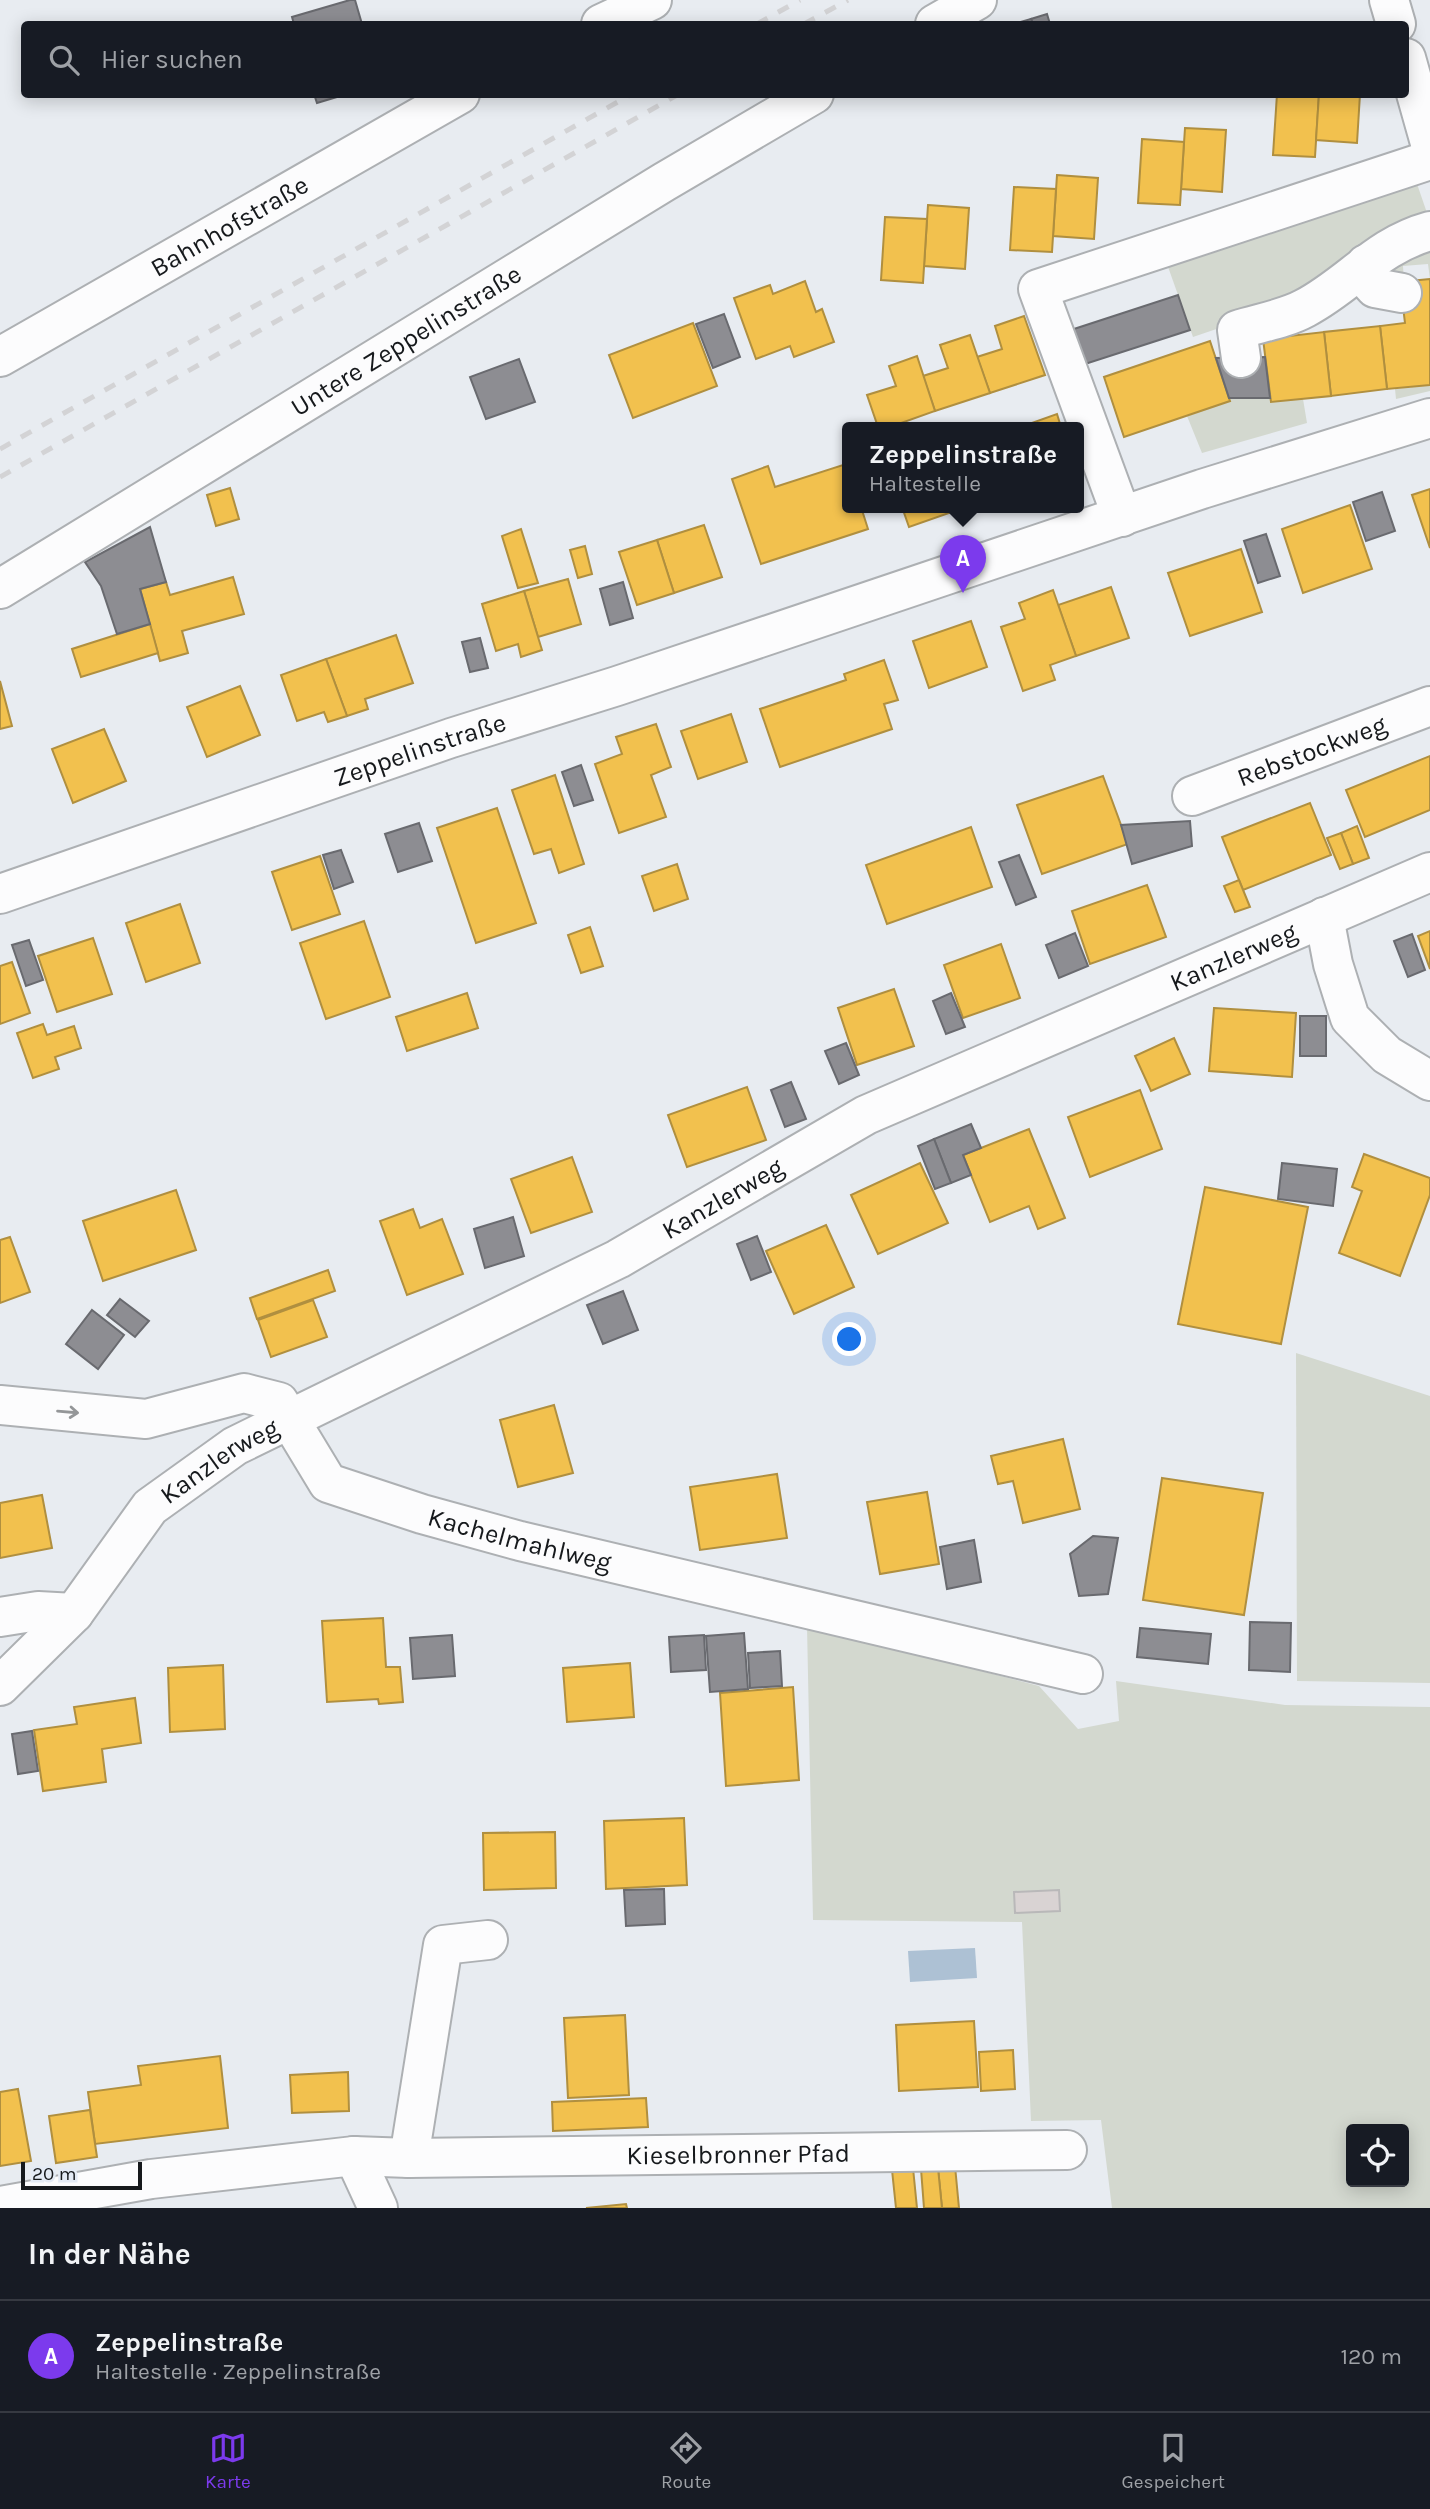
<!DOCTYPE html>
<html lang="de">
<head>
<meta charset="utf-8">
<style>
	:root { --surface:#171b24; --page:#242831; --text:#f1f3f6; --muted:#9ea1a6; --line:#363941; --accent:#7c3aed }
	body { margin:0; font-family:Karla,sans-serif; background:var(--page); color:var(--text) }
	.controls { position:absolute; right:21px; bottom:21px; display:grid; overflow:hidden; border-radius:7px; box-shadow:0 4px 18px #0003 }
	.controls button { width:63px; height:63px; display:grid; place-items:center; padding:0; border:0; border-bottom:2px solid var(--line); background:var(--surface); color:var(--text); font:35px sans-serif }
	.scale { position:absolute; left:21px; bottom:18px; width:121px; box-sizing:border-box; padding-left:7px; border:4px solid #16191c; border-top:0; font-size:19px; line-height:24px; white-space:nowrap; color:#16191c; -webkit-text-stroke:5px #e4ebf5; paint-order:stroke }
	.you { position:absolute; left:850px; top:1340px; width:24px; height:24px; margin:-18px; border:5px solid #fff; border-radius:50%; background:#1a73e8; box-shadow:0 0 0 10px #1a73e833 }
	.badge { display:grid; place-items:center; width:46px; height:46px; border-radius:50%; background:var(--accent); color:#fff; font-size:23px; font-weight:700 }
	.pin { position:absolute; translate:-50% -58px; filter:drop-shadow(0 2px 4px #0008) }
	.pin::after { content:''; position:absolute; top:37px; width:24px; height:21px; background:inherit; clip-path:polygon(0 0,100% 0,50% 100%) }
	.popup { position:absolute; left:842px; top:422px; width:242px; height:91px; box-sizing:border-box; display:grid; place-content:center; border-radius:7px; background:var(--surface); filter:drop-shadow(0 2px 5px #0005); font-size:23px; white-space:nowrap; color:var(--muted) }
	.popup b { font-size:26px; color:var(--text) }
	.popup::after { content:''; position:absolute; left:50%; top:100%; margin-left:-14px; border:14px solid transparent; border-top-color:var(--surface) }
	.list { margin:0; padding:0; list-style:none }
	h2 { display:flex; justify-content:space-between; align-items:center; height:91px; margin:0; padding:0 28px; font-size:30px }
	h2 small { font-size:23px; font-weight:400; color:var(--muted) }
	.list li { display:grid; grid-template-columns:46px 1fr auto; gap:21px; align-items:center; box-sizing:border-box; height:112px; padding:0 28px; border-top:2px solid var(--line) }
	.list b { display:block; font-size:26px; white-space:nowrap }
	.list p { margin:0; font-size:23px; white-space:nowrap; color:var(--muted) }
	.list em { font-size:23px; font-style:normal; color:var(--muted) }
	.icon { flex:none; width:38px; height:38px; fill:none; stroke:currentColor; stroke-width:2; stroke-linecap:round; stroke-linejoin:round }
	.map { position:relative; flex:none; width:1430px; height:2208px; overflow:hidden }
	.search { position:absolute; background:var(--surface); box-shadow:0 4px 18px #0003; left:21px; right:21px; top:21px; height:77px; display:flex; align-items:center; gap:18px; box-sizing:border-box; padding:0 24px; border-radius:7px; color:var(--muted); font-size:26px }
	.sheet { height:203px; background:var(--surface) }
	nav { display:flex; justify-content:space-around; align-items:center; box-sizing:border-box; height:98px; border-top:2px solid var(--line); background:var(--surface); font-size:19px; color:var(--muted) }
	nav a { display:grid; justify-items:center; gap:4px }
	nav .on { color:var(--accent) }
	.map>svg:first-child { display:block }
	.green { fill:#d3d8cf; fill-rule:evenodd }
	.water { fill:#adc1d4 }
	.homes { fill:#f2c14e; stroke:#b08f3f; stroke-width:2 }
	.industry { fill:#8d8d92; stroke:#696a6f; stroke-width:2 }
	.building { fill:#d9d3d3; stroke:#b9b8b9; stroke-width:2 }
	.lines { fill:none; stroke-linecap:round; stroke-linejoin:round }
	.minor-casing { stroke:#adb0b3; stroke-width:42 }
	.minor { stroke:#fcfcfd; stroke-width:38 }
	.rail { stroke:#d3d3d5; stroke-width:5; stroke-dasharray:12 12; stroke-linecap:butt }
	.oneway { stroke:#949698 }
	.labels { text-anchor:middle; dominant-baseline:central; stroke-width:7; stroke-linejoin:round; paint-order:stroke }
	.street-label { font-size:26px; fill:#16191c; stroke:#e4ebf5 }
</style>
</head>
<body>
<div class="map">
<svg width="1430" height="2208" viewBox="0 0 1430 2208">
	<rect width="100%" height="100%" fill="#e8ecf1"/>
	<g class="green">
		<polygon points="1416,181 1427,213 1281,307 1193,337 1167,264"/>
		<polygon points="1430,248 1430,279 1428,264 1403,266 1404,282 1386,279 1392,253"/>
		<polygon points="1430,385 1430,391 1396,399 1395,389"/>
		<polygon points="1229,398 1270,398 1271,402 1303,399 1307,423 1202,453 1187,416 1230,401"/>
		<polygon points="1296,1353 1430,1396 1430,1683 1297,1681"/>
		<path d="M807,1626L1039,1686L1078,1729L1119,1721L1116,1681L1285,1705L1430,1707V2208H1112L1101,2120L1031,2121L1022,1922L813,1920ZM1351,2129H1404V2182H1351Z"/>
	</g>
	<polygon class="water" points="975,1948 977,1978 910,1982 908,1951"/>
	<g class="homes">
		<polygon points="1277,94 1319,94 1315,157 1273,155"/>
		<polygon points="1319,94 1360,94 1357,143 1316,140"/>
		<polygon points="1185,128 1226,130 1222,192 1181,189"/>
		<polygon points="1142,139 1184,142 1180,205 1138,203"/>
		<polygon points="1057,175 1098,178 1094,239 1053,236"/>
		<polygon points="1014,187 1056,189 1052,252 1010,250"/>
		<polygon points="928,205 969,208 965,269 924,266"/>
		<polygon points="885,217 927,219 923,283 881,280"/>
		<polygon points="1430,279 1430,385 1387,389 1380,326 1405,323 1400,282"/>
		<polygon points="805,281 816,312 822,309 834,342 794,357 790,346 756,359 734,298 770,285 773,294"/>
		<polygon points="1024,316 1045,375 990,393 977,357 1002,349 995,326"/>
		<polygon points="693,323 717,386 633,418 609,355"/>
		<polygon points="1380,326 1387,389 1331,396 1324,332"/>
		<polygon points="1324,332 1331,396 1271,402 1263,339"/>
		<polygon points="970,335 990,393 935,411 923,376 948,368 940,345"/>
		<polygon points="1210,341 1230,401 1124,437 1104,377"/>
		<polygon points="917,356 935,411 890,427 878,427 867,395 896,386 889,366"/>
		<polygon points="1057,414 1061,427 1027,427 1026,425"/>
		<polygon points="846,464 848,507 861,507 868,529 761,564 732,479 768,466 775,487"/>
		<polygon points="230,488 239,519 216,526 207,495"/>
		<polygon points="1430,489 1430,548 1412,495"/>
		<polygon points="1350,505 1372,569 1303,593 1282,529"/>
		<polygon points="902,507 966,507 909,527"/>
		<polygon points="704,525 722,577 674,593 657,540"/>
		<polygon points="521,529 538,583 518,588 502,536"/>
		<polygon points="657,540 674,593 637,605 619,552"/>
		<polygon points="585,546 592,574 578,578 570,550"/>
		<polygon points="1241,549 1262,612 1190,636 1168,573"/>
		<polygon points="233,577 244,614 182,631 188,653 160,661 140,589 166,582 170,595"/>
		<polygon points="568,579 581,624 538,637 524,591"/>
		<polygon points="1111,587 1129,638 1076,656 1058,605"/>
		<polygon points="1053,590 1076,656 1050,665 1055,680 1023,691 1001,627 1025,619 1019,603"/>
		<polygon points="524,591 542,650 521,657 518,644 496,651 482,604"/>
		<polygon points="971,621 987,667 929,688 913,641"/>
		<polygon points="150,624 158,653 81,677 72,649"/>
		<polygon points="396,635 413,683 365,699 368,709 347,716 326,659"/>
		<polygon points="326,659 347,716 328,722 324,712 297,721 281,675"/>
		<polygon points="884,660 898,700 884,704 892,729 780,767 760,709 846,680 844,674"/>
		<polygon points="0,681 12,726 0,729"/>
		<polygon points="240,686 260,735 207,757 187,707"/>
		<polygon points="731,714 747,762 698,779 681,731"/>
		<polygon points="656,724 671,767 651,775 666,817 619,833 595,764 622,754 616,737"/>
		<polygon points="104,729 126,781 73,803 52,749"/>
		<polygon points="1430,756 1430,810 1365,837 1346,790"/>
		<polygon points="555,775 584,864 559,873 551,849 534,854 512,790"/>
		<polygon points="1103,776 1128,844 1042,874 1017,805"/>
		<polygon points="1310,803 1331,855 1243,890 1222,837"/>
		<polygon points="497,808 536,923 476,943 437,828"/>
		<polygon points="1357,826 1369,858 1353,864 1341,833"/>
		<polygon points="971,827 992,887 887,924 866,865"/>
		<polygon points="1341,833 1353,864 1340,869 1327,838"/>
		<polygon points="320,856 340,914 292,930 272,872"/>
		<polygon points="677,864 688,899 654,911 642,876"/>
		<polygon points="1239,880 1250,907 1235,912 1224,886"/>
		<polygon points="1147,885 1166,937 1090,964 1072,911"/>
		<polygon points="180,904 200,963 146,982 126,923"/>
		<polygon points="364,921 390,997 326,1019 300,943"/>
		<polygon points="590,927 603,966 581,973 568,935"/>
		<polygon points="1430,931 1430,969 1418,936"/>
		<polygon points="93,938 112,994 57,1012 38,956"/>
		<polygon points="1001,944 1020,998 963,1018 944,965"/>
		<polygon points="12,962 30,1013 0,1024 0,966"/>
		<polygon points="894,989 914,1046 857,1065 838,1008"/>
		<polygon points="467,993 478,1028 407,1051 396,1017"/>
		<polygon points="1214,1008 1296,1013 1292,1077 1209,1071"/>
		<polygon points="43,1024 47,1035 74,1026 81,1048 55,1057 59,1069 33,1078 17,1033"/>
		<polygon points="1174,1038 1190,1074 1151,1091 1135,1056"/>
		<polygon points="747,1087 766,1140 687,1167 668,1115"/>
		<polygon points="1140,1090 1162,1149 1090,1177 1068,1117"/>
		<polygon points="1029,1129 1065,1218 1038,1229 1029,1206 990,1222 963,1155"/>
		<polygon points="1364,1154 1430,1178 1430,1195 1400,1276 1339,1253 1362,1191 1352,1187"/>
		<polygon points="572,1157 592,1212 531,1233 511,1179"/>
		<polygon points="920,1163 948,1223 878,1254 851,1195"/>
		<polygon points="1205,1187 1308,1207 1281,1344 1178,1324"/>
		<polygon points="176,1190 196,1250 103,1281 83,1221"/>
		<polygon points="413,1209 420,1228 442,1219 463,1274 407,1295 380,1221"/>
		<polygon points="826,1225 854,1287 794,1314 766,1251"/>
		<polygon points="10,1237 30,1292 0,1303 0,1240"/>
		<polygon points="328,1270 335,1291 257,1319 250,1298"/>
		<polygon points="313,1300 327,1337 271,1357 258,1320"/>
		<polygon points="554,1405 573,1473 518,1487 500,1420"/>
		<polygon points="1063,1439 1080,1509 1023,1523 1013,1481 998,1484 991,1456"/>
		<polygon points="777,1474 787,1538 700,1550 690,1487"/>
		<polygon points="1162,1478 1263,1493 1244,1615 1143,1600"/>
		<polygon points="927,1492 939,1564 880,1574 867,1502"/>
		<polygon points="42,1495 52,1548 0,1558 0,1503"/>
		<polygon points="383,1618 386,1667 400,1667 403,1702 379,1704 378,1699 327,1702 322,1621"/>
		<polygon points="630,1663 634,1717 567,1722 563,1668"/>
		<polygon points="223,1665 225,1729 170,1732 168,1668"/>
		<polygon points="793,1687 799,1780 726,1786 720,1693"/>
		<polygon points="135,1698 141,1743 102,1749 106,1782 43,1791 34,1730 77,1724 74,1707"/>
		<polygon points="684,1818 687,1885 606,1889 604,1821"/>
		<polygon points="555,1832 556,1888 484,1890 483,1833"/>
		<polygon points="625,2015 629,2095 568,2098 564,2018"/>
		<polygon points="974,2021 978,2087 899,2091 896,2025"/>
		<polygon points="1013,2050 1015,2089 981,2091 979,2052"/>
		<polygon points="220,2056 228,2128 95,2144 88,2092 141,2085 138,2066"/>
		<polygon points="348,2072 349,2111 292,2113 290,2075"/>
		<polygon points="18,2089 31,2161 0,2166 0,2092"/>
		<polygon points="646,2098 648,2127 553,2131 552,2102"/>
		<polygon points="90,2110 97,2157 56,2163 49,2116"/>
		<polygon points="955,2166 959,2208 942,2208 938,2168"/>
		<polygon points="913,2168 917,2208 896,2208 892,2170"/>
		<polygon points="938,2168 942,2208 924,2208 921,2169"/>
		<polygon points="626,2204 627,2208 586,2208"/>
	</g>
	<g class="industry">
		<polygon points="350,0 355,0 362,24 294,24 292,17"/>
		<polygon points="1047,14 1050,24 1033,24 1031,19"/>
		<polygon points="1031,19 1033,24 1013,24"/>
		<polygon points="314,94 347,94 317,103"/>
		<polygon points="1178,295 1190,330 1082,365 1071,330"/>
		<polygon points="724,314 740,357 713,368 696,324"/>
		<polygon points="1265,357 1270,398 1229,398 1216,358"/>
		<polygon points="519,359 535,402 486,419 470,377"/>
		<polygon points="1382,492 1395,531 1366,541 1353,502"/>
		<polygon points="150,527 166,582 140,589 150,624 117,634 101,586 85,562"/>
		<polygon points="1266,534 1280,576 1258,583 1244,541"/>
		<polygon points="623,582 633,618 610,625 600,589"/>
		<polygon points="480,638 488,668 470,672 462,642"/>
		<polygon points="581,765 593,800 574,806 562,772"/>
		<polygon points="1190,821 1192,846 1132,864 1121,825"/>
		<polygon points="419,823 432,861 398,872 385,834"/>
		<polygon points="341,850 353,882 334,889 323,855"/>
		<polygon points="1019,855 1036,897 1016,905 999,862"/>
		<polygon points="1075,933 1088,966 1059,978 1046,945"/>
		<polygon points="1412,934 1425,970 1408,977 1394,941"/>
		<polygon points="29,940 43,980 26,986 12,945"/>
		<polygon points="951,993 965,1027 946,1034 933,1001"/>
		<rect x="1300" y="1016" width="26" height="40"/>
		<polygon points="846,1043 859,1075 839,1084 825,1051"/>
		<polygon points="791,1082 806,1119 785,1127 771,1090"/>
		<polygon points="971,1124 981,1148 963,1155 971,1175 951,1183 934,1139"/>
		<polygon points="934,1139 951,1183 935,1189 918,1146"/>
		<polygon points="1282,1163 1337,1169 1333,1206 1278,1199"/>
		<polygon points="513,1217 524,1256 485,1268 474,1229"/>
		<polygon points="757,1236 771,1272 751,1280 737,1244"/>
		<polygon points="623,1291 638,1330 603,1344 587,1305"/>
		<polygon points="120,1299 149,1321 135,1337 107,1315"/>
		<polygon points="92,1310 124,1335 98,1369 66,1344"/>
		<polygon points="1093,1536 1118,1538 1108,1594 1079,1596 1070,1554"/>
		<polygon points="974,1540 981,1582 947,1589 940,1547"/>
		<polygon points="1250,1622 1291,1623 1290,1672 1249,1670"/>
		<polygon points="1140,1628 1211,1634 1208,1664 1137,1657"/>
		<polygon points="744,1633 748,1689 710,1692 706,1636"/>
		<polygon points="452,1635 455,1676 413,1679 410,1638"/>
		<polygon points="704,1635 706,1670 671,1672 669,1637"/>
		<polygon points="780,1651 782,1686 750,1688 748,1653"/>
		<polygon points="32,1731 38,1771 18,1774 12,1734"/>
		<polygon points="664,1889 665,1924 626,1926 624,1890"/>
	</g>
	<polygon class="building" points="1059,1890 1060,1911 1015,1913 1014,1892"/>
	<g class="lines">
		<defs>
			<g id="minor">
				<polyline points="1389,0 1396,24"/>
				<polyline points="601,24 652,0"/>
				<polyline points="935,24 977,0"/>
				<polyline points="1406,58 1430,143"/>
				<polyline points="1366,264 1365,277 1375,288 1402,293"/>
				<path id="s1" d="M0,357L460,94"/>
				<path d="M1241,358L1237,330C1259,323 1285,319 1305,308C1352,283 1376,246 1430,231"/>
				<polyline points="1122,517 1038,289 1430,160"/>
				<path id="s2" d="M0,589L664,182L814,94"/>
				<path id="s3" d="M1192,796L1430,706"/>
				<path id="s4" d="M0,894L451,738L617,686L1202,489L1430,418"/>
				<polyline points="1324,917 1333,964 1350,1018 1387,1055 1430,1081"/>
				<path id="s5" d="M0,1405L146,1419L244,1393L279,1402L328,1483L422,1514L520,1541L1083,1674"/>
				<polyline points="0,1617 38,1611 74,1613"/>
				<path id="s6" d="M0,1686L74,1613L150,1507L235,1446L618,1259L866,1115L1430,872"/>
				<polyline points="354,2156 378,2208"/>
				<polyline points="409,2158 443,1945 488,1940"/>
				<path id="s7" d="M0,2206L151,2179L354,2156L409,2158L1067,2150"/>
			</g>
		</defs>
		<use href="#minor" class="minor-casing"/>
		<use href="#minor" class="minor"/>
		<g class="rail">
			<polyline points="757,24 800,0"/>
			<polyline points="804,24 848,0"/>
			<polyline points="0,449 632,94"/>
			<polyline points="0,477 679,94"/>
		</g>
	</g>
	<defs><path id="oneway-shaft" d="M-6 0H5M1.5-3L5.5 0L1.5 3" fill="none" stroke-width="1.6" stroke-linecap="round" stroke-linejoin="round" transform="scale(1.75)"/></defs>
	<use class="oneway" href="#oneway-shaft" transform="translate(68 1412) rotate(5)"/>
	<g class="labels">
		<g class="street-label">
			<text stroke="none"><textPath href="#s1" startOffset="264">Bahnhofstraße</textPath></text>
			<text stroke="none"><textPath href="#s2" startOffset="476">Untere Zeppelinstraße</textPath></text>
			<text stroke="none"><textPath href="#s4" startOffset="444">Zeppelinstraße</textPath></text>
			<text stroke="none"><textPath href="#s3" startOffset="128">Rebstockweg</textPath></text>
			<text stroke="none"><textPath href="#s6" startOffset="1452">Kanzlerweg</textPath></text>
			<text stroke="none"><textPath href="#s6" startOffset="886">Kanzlerweg</textPath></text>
			<text stroke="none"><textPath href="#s6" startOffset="318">Kanzlerweg</textPath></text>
			<text stroke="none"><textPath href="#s5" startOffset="579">Kachelmahlweg</textPath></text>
			<text stroke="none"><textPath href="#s7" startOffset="742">Kieselbronner Pfad</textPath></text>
		</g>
	</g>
</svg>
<div class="controls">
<button><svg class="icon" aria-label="locate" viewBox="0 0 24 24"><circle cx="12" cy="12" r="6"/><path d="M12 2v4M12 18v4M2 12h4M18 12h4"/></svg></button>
</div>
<div class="scale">20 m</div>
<div class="you"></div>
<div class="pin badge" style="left:963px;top:593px">A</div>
<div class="popup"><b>Zeppelinstraße</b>Haltestelle</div>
<div class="search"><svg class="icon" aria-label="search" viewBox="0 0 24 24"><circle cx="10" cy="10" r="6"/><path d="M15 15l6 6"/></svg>Hier suchen</div>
</div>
<section class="sheet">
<h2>In der Nähe<small></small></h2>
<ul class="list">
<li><span class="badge">A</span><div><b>Zeppelinstraße</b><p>Haltestelle · Zeppelinstraße</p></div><em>120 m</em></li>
</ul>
</section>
<nav>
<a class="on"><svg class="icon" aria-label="map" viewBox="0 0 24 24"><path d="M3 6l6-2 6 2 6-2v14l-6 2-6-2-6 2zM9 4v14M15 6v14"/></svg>Karte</a>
<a><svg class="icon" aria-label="directions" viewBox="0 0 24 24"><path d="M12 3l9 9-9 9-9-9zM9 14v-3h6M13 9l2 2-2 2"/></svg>Route</a>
<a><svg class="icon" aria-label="saved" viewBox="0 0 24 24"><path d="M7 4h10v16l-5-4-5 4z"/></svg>Gespeichert</a>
</nav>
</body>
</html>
